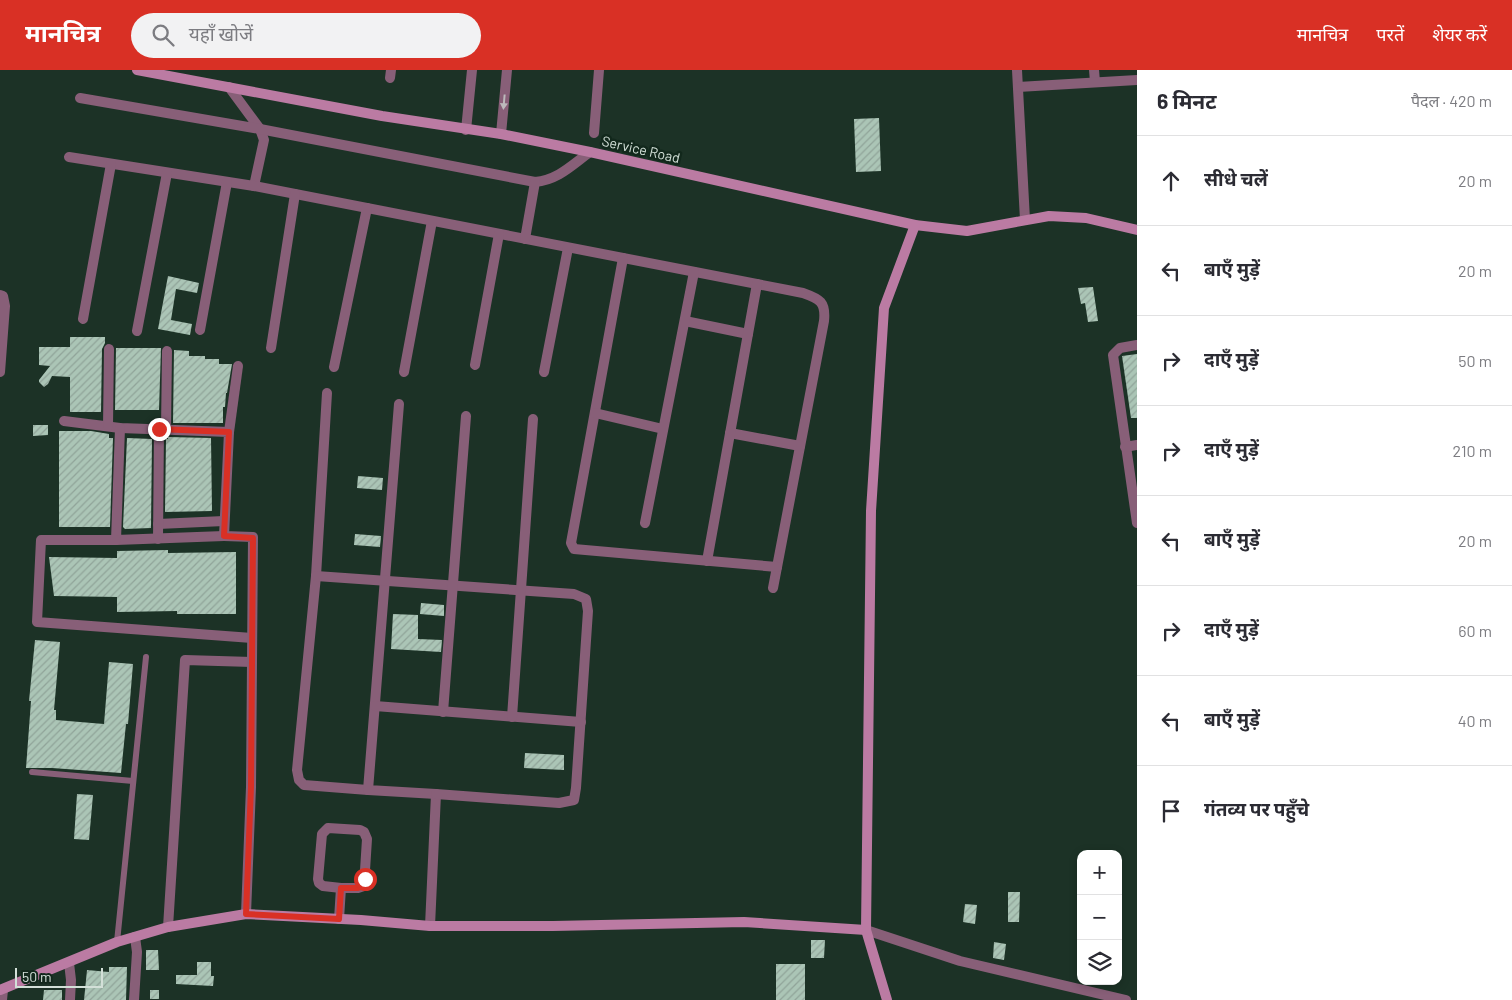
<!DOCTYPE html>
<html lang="hi">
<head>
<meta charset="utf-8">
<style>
	:root { --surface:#fff; --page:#f2f2f3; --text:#2b2b33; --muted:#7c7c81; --line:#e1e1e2; --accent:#d93025 }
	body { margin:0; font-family:Barlow,"Noto Sans Devanagari",sans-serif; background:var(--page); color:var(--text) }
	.controls { position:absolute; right:15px; bottom:15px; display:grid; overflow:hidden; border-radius:10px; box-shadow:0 2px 8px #0003 }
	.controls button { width:45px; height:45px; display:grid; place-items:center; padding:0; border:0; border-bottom:1px solid var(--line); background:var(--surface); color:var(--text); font:25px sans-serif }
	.scale { position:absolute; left:15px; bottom:12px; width:88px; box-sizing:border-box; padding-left:5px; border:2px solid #d3e0d8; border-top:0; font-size:14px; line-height:18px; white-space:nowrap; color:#d3e0d8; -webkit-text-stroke:4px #12281c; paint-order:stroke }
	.stop { position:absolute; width:15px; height:15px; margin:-11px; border:4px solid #d93025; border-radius:50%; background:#fff }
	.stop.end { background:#d93025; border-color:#fff; box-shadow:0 1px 5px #0008 }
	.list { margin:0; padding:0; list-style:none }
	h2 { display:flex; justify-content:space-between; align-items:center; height:65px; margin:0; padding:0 20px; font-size:21px }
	h2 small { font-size:16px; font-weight:400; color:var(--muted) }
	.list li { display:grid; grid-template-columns:32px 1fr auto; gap:15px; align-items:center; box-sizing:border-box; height:90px; padding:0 20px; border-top:1px solid var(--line) }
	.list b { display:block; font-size:19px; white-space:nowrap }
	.list em { font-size:16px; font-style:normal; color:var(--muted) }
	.icon { flex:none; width:28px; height:28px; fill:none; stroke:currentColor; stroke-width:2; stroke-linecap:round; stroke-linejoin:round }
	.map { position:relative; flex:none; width:1137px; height:930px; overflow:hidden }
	header { display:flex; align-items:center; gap:30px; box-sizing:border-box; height:70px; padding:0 25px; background:var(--accent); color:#fff }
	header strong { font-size:24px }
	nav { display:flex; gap:28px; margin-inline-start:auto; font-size:18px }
	.search { width:350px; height:45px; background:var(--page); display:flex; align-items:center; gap:12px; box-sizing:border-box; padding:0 18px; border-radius:28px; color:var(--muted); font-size:19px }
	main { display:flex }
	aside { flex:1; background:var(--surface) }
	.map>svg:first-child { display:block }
	.building { fill:url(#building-hatch) }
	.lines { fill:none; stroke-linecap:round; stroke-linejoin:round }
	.lane { stroke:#885f78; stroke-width:6 }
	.street { stroke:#885f78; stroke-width:10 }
	.secondary { stroke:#bb7ba3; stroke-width:10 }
	.oneway { fill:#bcb9bb }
	.route { stroke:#d93025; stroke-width:6 }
	.labels { text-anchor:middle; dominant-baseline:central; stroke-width:5; stroke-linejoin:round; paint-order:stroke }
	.street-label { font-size:14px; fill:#d3e0d8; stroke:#12281c }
</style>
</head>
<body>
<header>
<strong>मानचित्र</strong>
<div class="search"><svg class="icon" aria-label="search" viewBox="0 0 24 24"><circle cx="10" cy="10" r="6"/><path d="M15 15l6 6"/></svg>यहाँ खोजें</div>
<nav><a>मानचित्र</a><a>परतें</a><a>शेयर करें</a></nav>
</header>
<main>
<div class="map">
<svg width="1137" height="930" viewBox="0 0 1137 930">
	<defs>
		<pattern id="building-hatch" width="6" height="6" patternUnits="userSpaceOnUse" patternTransform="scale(1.25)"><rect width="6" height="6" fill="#abc5b6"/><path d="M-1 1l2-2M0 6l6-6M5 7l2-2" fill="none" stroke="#90a499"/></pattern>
	</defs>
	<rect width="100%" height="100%" fill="#1c3226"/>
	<g class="building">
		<polygon points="879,48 881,101 856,102 854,49"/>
		<polygon points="168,206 199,213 197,223 176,219 171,250 192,254 190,265 158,259"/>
		<polygon points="1093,217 1098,251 1088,252 1085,233 1081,234 1078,218"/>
		<polygon points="70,267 105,267 105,273 102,279 101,342 70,342 70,307 52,306 48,314 44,317 39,312 39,310 50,296 39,295 39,277 70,277"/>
		<polygon points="116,278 161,278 159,340 115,340"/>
		<polygon points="174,280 189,281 189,286 205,286 205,289 219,289 219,294 232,294 227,323 226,323 225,337 223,337 223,353 173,353"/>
		<polygon points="1137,284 1137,348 1131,348 1122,286"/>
		<polygon points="33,355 48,355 48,365 33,366"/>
		<polygon points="59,361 91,361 109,364 109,368 113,368 110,457 59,457"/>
		<polygon points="168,367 211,368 212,441 165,442 166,369 168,369"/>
		<polygon points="127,368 152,369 151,458 125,459 123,457"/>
		<polygon points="358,406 383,408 382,420 357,418"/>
		<polygon points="355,464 381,466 380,477 354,475"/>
		<polygon points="168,480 168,483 236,482 236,544 177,544 177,541 117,542 117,527 54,526 49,487 117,488 117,481"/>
		<polygon points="421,533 444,535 444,546 420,544"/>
		<polygon points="393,544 418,545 418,569 442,570 441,582 391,579"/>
		<polygon points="35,570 60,572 54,640 56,640 56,650 104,654 109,592 133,594 128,654 126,654 121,703 52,698 26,698 31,631 29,631"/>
		<polygon points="525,683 564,685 564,700 524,698"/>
		<polygon points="77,724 93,725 89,770 74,769"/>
		<polygon points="1008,822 1020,822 1019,852 1008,852"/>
		<polygon points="965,834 977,835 975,854 963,852"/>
		<polygon points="811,870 825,870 824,888 811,888"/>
		<polygon points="994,872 1006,874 1004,890 993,888"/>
		<polygon points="146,880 158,880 159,900 146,900"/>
		<polygon points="197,892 211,892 211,906 214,906 213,916 176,914 176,905 197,905"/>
		<rect x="776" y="894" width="29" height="36"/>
		<polygon points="109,897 127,897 126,930 84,930 87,900 109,902"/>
		<polygon points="44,920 62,920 62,930 43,930"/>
		<rect x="150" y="920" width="9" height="9"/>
	</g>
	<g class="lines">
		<g class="lane">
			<polyline points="32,702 133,711"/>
			<polyline points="117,872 146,587"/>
		</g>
		<g class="street">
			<polyline points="1017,0 1025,150"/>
			<polyline points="1094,0 1095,12"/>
			<polyline points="390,8 391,0"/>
			<polyline points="229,17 260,59 264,70 254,116"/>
			<polyline points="1018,17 1137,10"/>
			<path d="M80,28L260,59L535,112C558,110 572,95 590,82"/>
			<polyline points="466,60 472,0"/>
			<polyline points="594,63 599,0"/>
			<polyline points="501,64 507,0"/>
			<path d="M69,87L254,116L803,223C820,229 826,232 824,251L773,518"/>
			<polyline points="525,169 535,112"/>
			<polyline points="623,188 571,473 574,479 777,497"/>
			<polyline points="0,225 3,226 5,236 0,302"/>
			<polyline points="83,249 111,94"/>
			<polyline points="685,251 748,264"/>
			<polyline points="200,260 227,112"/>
			<polyline points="137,261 167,103"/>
			<polyline points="1137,275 1120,278 1113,285 1137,453"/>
			<polyline points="271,278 295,124"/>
			<polyline points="475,295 499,164"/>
			<polyline points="334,297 367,138"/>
			<polyline points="404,302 432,151"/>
			<polyline points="544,302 568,178"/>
			<polyline points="327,323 316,506 297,700 299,710 304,715 368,720"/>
			<polyline points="399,334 368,720 436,724 430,856"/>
			<polyline points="595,343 663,359"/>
			<polyline points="64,351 120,358 229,362 224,466 253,467 251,717 246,844"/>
			<polyline points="108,356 109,279"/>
			<polyline points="120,358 116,470 224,466"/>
			<polyline points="166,359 167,281"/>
			<polyline points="229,362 238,296"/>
			<polyline points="730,363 800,376"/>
			<polyline points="1125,377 1137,375"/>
			<polyline points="645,453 694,202"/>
			<polyline points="158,454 224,451"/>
			<polyline points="158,469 159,359"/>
			<polyline points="116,470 41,470 37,552 252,568"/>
			<polyline points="707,491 757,214"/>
			<polyline points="316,506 574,524 586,529 588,541 576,718 574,730 559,733 436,724"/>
			<polyline points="375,636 581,652"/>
			<polyline points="443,642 466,346"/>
			<polyline points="512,647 533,349"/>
			<polyline points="339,849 341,818 323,816 319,813 318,809 322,764 328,758 360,760 364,762 367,769 364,816 358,818 341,818"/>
			<polyline points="168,857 185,590 252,592"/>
			<polyline points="866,860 960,891 1126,930"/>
			<polyline points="69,893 71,910 70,930"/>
			<polyline points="2,930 3,920"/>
			<polyline points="134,930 137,882 135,867"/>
		</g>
		<g class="secondary">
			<polyline points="137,0 382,46 501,64 590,82 915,155 967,161 1049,146 1086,148 1137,160"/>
			<polyline points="0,920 117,872 168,857 246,844 361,850 430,856 553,856 744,852 866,860"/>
			<polyline points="887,930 866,860 871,441 884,238 915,155"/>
		</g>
	</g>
	<defs><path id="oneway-solid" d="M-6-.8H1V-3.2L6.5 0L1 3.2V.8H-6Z" transform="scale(1.25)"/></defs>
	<use class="oneway" href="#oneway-solid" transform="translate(504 32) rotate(95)"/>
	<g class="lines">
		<polyline class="route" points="159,359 229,362 224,466 253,468 251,717 246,844 339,849 341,818 358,818 364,816 365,809"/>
	</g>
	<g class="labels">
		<g class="street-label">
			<text transform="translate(641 79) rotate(13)">Service Road</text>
		</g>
	</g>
</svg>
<div class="controls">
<button>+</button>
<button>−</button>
<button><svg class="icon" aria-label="layers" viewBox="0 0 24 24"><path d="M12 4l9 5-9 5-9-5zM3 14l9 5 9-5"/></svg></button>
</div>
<div class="scale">50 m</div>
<div class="stop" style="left:365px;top:809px"></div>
<div class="stop end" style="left:159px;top:359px"></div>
</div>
<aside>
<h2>6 मिनट<small>पैदल · 420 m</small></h2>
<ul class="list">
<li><svg class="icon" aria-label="ahead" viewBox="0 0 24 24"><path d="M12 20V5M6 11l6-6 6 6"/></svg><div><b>सीधे चलें</b></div><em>20 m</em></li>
<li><svg class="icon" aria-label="left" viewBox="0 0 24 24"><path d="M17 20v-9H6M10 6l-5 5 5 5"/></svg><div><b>बाएँ मुड़ें</b></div><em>20 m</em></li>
<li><svg class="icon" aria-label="right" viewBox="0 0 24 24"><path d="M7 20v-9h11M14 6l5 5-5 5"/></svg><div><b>दाएँ मुड़ें</b></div><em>50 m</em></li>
<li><svg class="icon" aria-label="right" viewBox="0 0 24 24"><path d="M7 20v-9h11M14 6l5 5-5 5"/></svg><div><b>दाएँ मुड़ें</b></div><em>210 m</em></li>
<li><svg class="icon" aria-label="left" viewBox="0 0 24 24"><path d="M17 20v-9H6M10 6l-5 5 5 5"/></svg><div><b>बाएँ मुड़ें</b></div><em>20 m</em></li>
<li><svg class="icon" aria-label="right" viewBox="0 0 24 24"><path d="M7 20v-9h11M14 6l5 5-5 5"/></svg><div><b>दाएँ मुड़ें</b></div><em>60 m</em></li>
<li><svg class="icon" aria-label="left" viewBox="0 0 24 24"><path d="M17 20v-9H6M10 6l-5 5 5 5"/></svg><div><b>बाएँ मुड़ें</b></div><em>40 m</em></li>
<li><svg class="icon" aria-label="arrive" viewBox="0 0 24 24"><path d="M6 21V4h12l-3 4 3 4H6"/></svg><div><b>गंतव्य पर पहुँचे</b></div></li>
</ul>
</aside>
</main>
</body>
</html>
